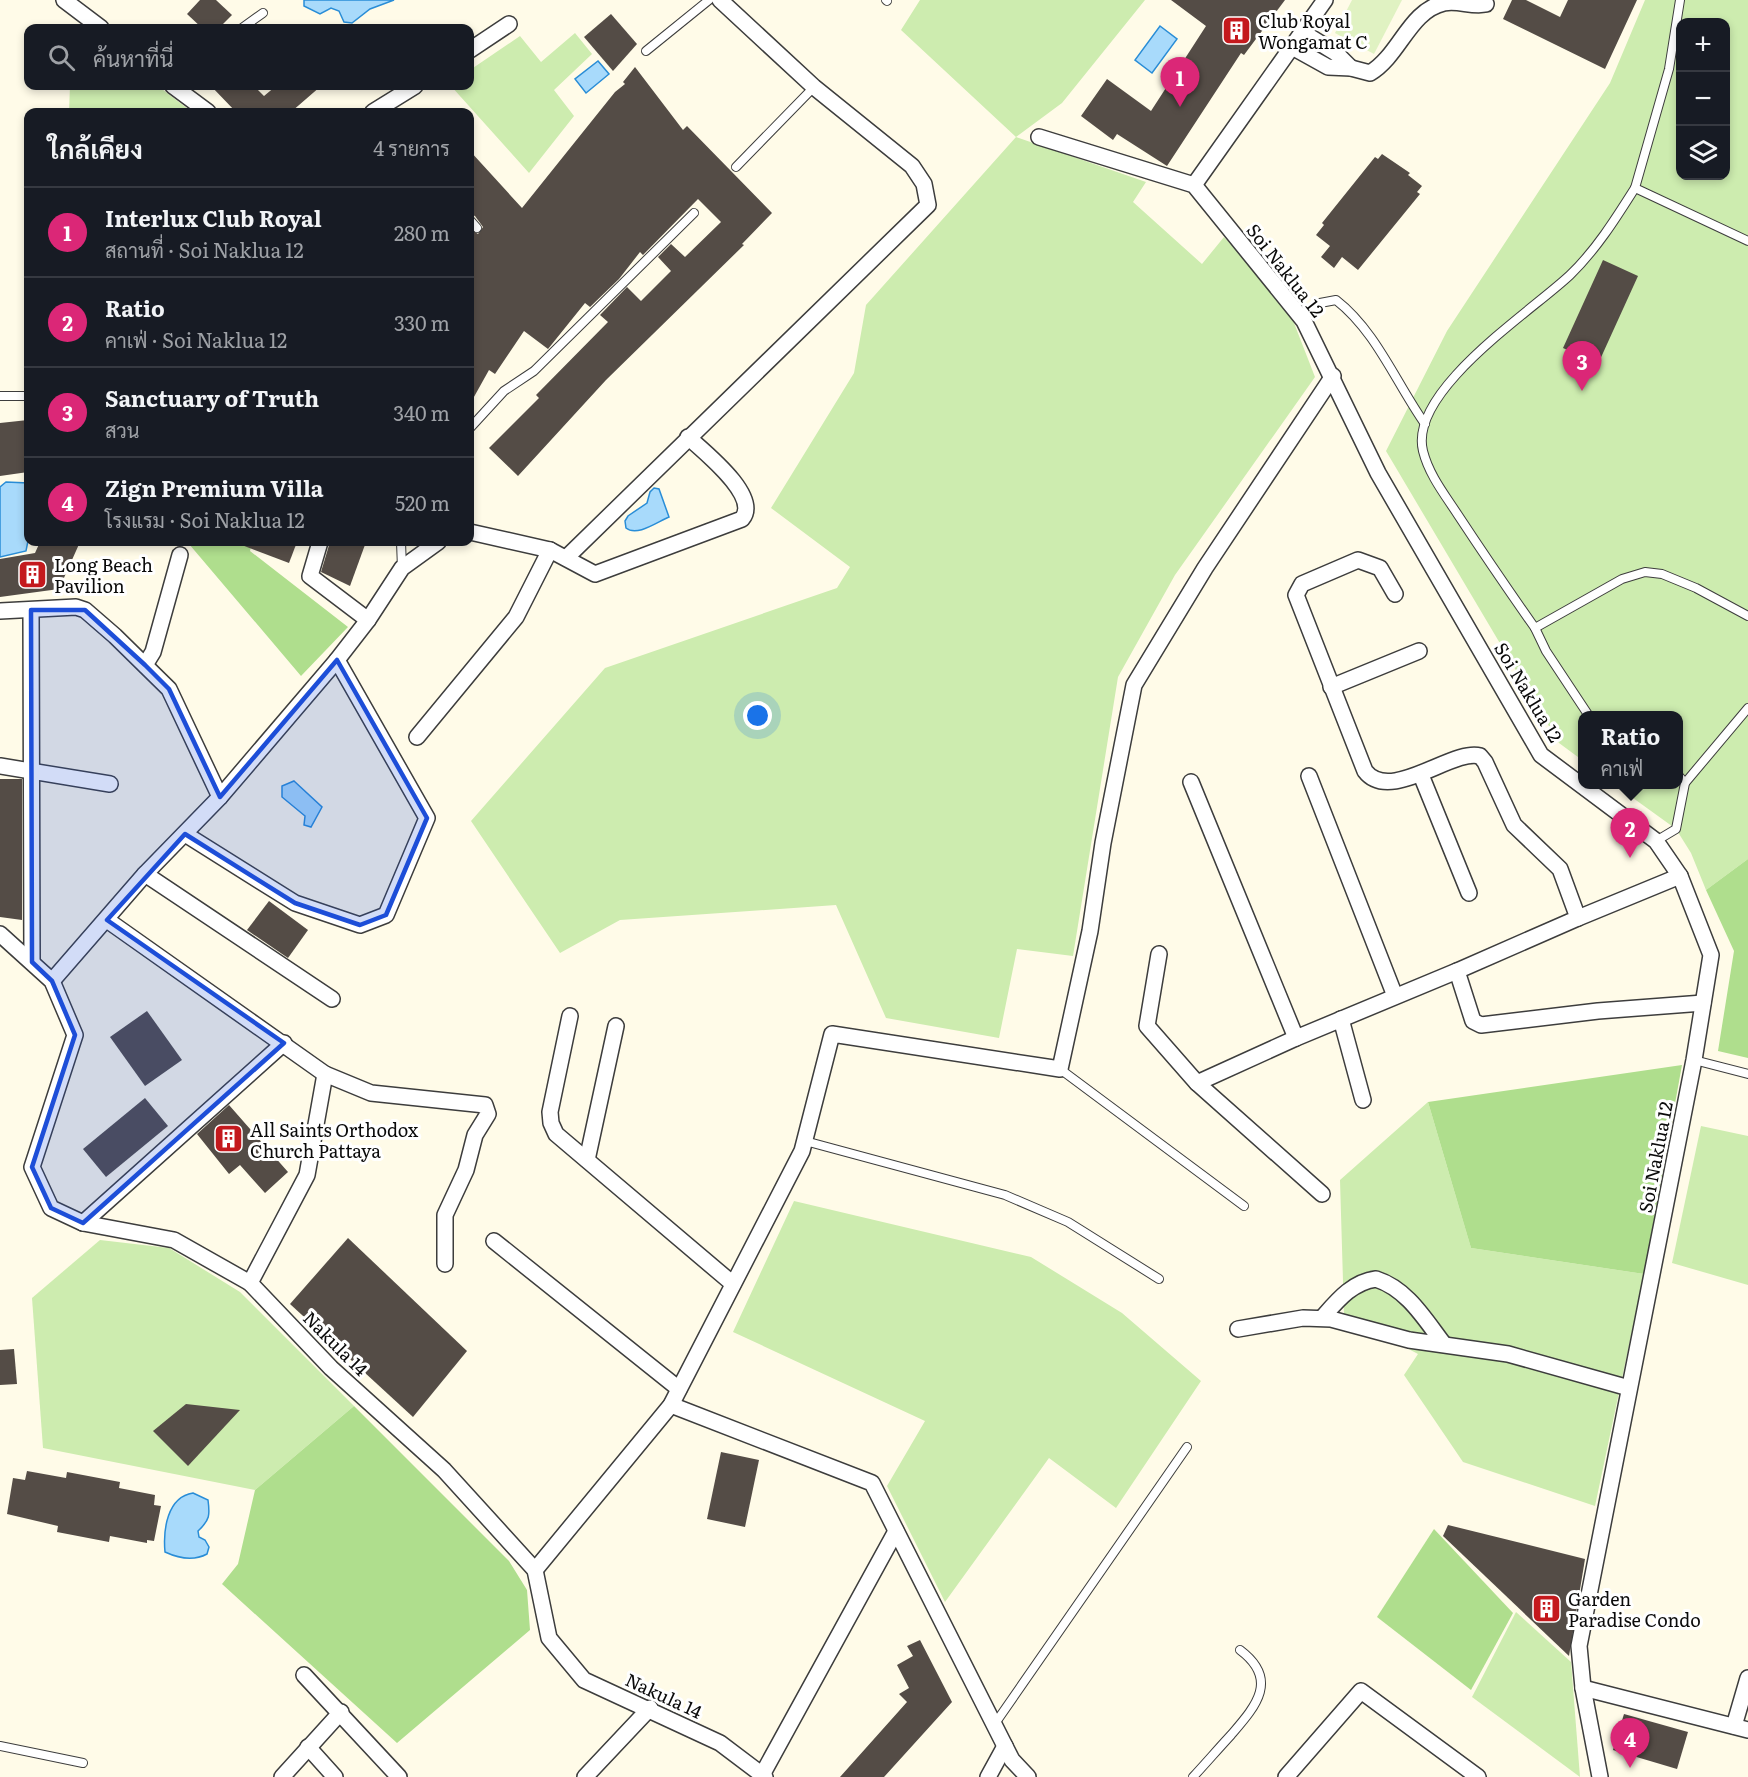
<!DOCTYPE html>
<html lang="th">
<head>
<meta charset="utf-8">
<style>
	:root { --surface:#171b24; --page:#20242c; --text:#f1f3f6; --muted:#9ea1a6; --line:#363941; --accent:#db2777 }
	body { margin:0; font-family:Literata,Sarabun,serif; background:var(--page); color:var(--text) }
	.controls { position:absolute; right:18px; top:18px; display:grid; overflow:hidden; border-radius:12px; box-shadow:0 3px 9px #0003 }
	.controls button { width:54px; height:54px; display:grid; place-items:center; padding:0; border:0; border-bottom:2px solid var(--line); background:var(--surface); color:var(--text); font:30px sans-serif }
	.you { position:absolute; left:758px; top:716px; width:21px; height:21px; margin:-15px; border:4px solid #fff; border-radius:50%; background:#1a73e8; box-shadow:0 0 0 9px #1a73e833 }
	.badge { display:grid; place-items:center; width:39px; height:39px; border-radius:50%; background:var(--accent); color:#fff; font-size:20px; font-weight:700 }
	.pin { position:absolute; translate:-50% -50px; filter:drop-shadow(0 2px 3px #0008) }
	.pin::after { content:''; position:absolute; top:32px; width:21px; height:18px; background:inherit; clip-path:polygon(0 0,100% 0,50% 100%) }
	.popup { position:absolute; left:1578px; top:711px; width:105px; height:78px; box-sizing:border-box; display:grid; place-content:center; border-radius:12px; background:var(--surface); filter:drop-shadow(0 2px 4px #0005); font-size:20px; white-space:nowrap; color:var(--muted) }
	.popup b { font-size:22px; color:var(--text) }
	.popup::after { content:''; position:absolute; left:50%; top:100%; margin-left:-12px; border:12px solid transparent; border-top-color:var(--surface) }
	.list { margin:0; padding:0; list-style:none }
	h2 { display:flex; justify-content:space-between; align-items:center; height:78px; margin:0; padding:0 24px; font-size:26px }
	h2 small { font-size:20px; font-weight:400; color:var(--muted) }
	.list li { display:grid; grid-template-columns:39px 1fr auto; gap:18px; align-items:center; box-sizing:border-box; height:90px; padding:0 24px; border-top:2px solid var(--line) }
	.list b { display:block; font-size:22px; white-space:nowrap }
	.list p { margin:0; font-size:20px; white-space:nowrap; color:var(--muted) }
	.list em { font-size:20px; font-style:normal; color:var(--muted) }
	.icon { flex:none; width:33px; height:33px; fill:none; stroke:currentColor; stroke-width:2; stroke-linecap:round; stroke-linejoin:round }
	.map { position:relative; flex:none; width:1748px; height:1777px; overflow:hidden }
	.search { position:absolute; background:var(--surface); box-shadow:0 3px 9px #0003; left:24px; top:24px; width:450px; height:66px; display:flex; align-items:center; gap:15px; box-sizing:border-box; padding:0 21px; border-radius:12px; color:var(--muted); font-size:22px }
	.panel { position:absolute; background:var(--surface); box-shadow:0 3px 9px #0003; left:24px; top:108px; width:450px; height:438px; border-radius:12px }
	.map>svg:first-child { display:block }
	.green { fill:#cdecaf; fill-rule:evenodd }
	.forest { fill:#afde8d }
	.pitch { fill:#e0f2c2 }
	.water { fill:#a8dafb; stroke:#298dd7; stroke-width:1.5 }
	.building { fill:#544c46 }
	.lines { fill:none; stroke-linecap:round; stroke-linejoin:round }
	.service-casing { stroke:#3d3d3d; stroke-width:10 }
	.minor-casing { stroke:#3d3d3d; stroke-width:18 }
	.service { stroke:#fff; stroke-width:8 }
	.minor { stroke:#fff; stroke-width:15 }
	.marked { fill:#1d4ed8; fill-opacity:0.2; stroke:#1d4ed8; stroke-width:4.5; stroke-linejoin:round }
	.labels { text-anchor:middle; dominant-baseline:central; stroke-width:6; stroke-linejoin:round; paint-order:stroke }
	.poi-label { font-size:18px; fill:#0a0a0a; stroke:#fff; text-anchor:start }
	.street-label { font-size:18px; fill:#0a0a0a; stroke:#fff }
</style>
</head>
<body>
<div class="map">
<svg width="1748" height="1777" viewBox="0 0 1748 1777">
	<rect width="100%" height="100%" fill="#fffbe8"/>
	<g class="green">
		<polygon points="920,0 1145,0 1062,103 1016,137 1146,182 1133,202 1202,264 1224,237 1287,305 1315,377 1175,575 1118,677 1073,956 1017,949 999,1038 886,1018 836,905 620,920 560,953 471,821 605,668 837,588 850,567 771,508 854,373 866,305 1016,137 901,30"/>
		<path d="M1645,0H1748V859L1706,890L1691,853L1676,829L1615,785L1678,784V716H1582V760L1559,743L1386,451L1447,331L1610,83ZM1680,22H1726V176H1680Z"/>
		<polygon points="575,33 592,54 554,90 574,116 529,173 451,86 470,86 470,70 520,36 541,62"/>
		<polygon points="70,86 158,86 192,112 69,112"/>
		<polygon points="1428,1102 1471,1248 1644,1274 1595,1506 1463,1462 1404,1375 1418,1354 1344,1315 1340,1180"/>
		<polygon points="1701,1126 1748,1136 1748,1285 1672,1263"/>
		<polygon points="794,1201 1031,1257 1122,1313 1201,1381 1116,1508 1049,1458 945,1602 887,1486 925,1421 733,1332"/>
		<polygon points="100,1240 169,1248 240,1292 354,1406 255,1490 43,1448 32,1298"/>
		<polygon points="1516,1612 1571,1662 1580,1777 1472,1697"/>
	</g>
	<g class="forest">
		<polygon points="167,542 252,542 250,551 348,627 301,676 189,544"/>
		<polygon points="1748,859 1748,1058 1718,1051 1734,951 1706,890"/>
		<polygon points="1682,1065 1644,1274 1471,1248 1428,1102"/>
		<polygon points="354,1406 509,1561 527,1590 530,1630 397,1743 222,1584 238,1564 255,1490"/>
		<polygon points="1434,1529 1513,1613 1471,1690 1377,1617"/>
	</g>
	<polygon class="pitch" points="1352,0 1402,0 1374,54 1335,33"/>
	<g class="water">
		<polygon points="304,0 394,0 370,9 352,23 344,22 339,11 331,8 320,14 304,6"/>
		<polygon points="1160,26 1177,39 1152,73 1135,60"/>
		<polygon points="598,61 609,74 586,93 575,79"/>
		<polygon points="6,482 28,483 28,541 26,551 0,557 0,487"/>
		<path d="M654,488L659,489L669,517C657,522 637,537 626,528L625,521L628,516L647,503L650,492Z"/>
		<polygon points="294,781 322,807 311,827 304,825 305,816 282,797 282,786"/>
		<path d="M193,1493L208,1500C210,1515 210,1520 198,1531L199,1537L205,1540L209,1547L207,1554C194,1561 178,1558 165,1552C163,1530 167,1497 193,1493Z"/>
	</g>
	<g class="building">
		<polygon points="200,0 216,0 232,15 219,28 202,28 187,14"/>
		<polygon points="1171,0 1285,0 1244,55 1241,53 1167,166 1117,134 1113,140 1081,116 1107,79 1151,111 1206,26"/>
		<polygon points="1512,0 1526,0 1560,17 1568,0 1637,0 1605,69 1503,19"/>
		<polygon points="611,14 637,44 613,71 584,37"/>
		<polygon points="635,67 683,130 687,126 772,213 742,244 744,245 606,380 518,476 489,448 539,398 536,395 608,322 600,315 627,287 641,301 671,271 658,257 671,244 685,257 721,222 698,199 643,255 640,252 619,279 590,307 585,303 548,349 524,331 495,374 489,370 470,404 470,229 478,234 483,227 475,216 470,214 470,151 522,208 615,92 625,84 623,82"/>
		<polygon points="211,86 254,86 264,96 276,86 321,86 291,112 236,112"/>
		<polygon points="1382,154 1410,173 1408,175 1422,186 1417,192 1420,194 1358,270 1342,257 1334,268 1321,257 1330,246 1316,235 1324,225 1322,223 1375,157 1378,159"/>
		<polygon points="1603,260 1638,276 1598,364 1563,348"/>
		<polygon points="28,420 28,472 0,476 0,423"/>
		<polygon points="40,542 80,542 59,589 0,597 0,559 35,553"/>
		<polygon points="234,542 297,542 289,563"/>
		<polygon points="330,542 366,542 350,586 321,572"/>
		<polygon points="0,779 22,779 22,920 0,917"/>
		<polygon points="269,901 308,930 288,958 247,930"/>
		<polygon points="147,1011 182,1060 145,1086 110,1037"/>
		<polygon points="145,1098 168,1126 106,1177 83,1149"/>
		<polygon points="229,1105 288,1172 265,1193 240,1165 229,1174 197,1134"/>
		<polygon points="348,1238 467,1351 413,1417 290,1304"/>
		<polygon points="14,1349 17,1384 0,1385 0,1350"/>
		<polygon points="186,1404 240,1410 188,1466 153,1431"/>
		<polygon points="721,1452 759,1460 745,1527 707,1519"/>
		<polygon points="27,1471 66,1478 67,1472 120,1482 119,1488 155,1495 154,1505 161,1506 154,1541 147,1540 147,1543 110,1536 109,1542 57,1532 58,1526 7,1514 13,1478 25,1480"/>
		<polygon points="1448,1525 1585,1559 1569,1656 1443,1536"/>
		<polygon points="920,1640 952,1702 884,1777 840,1777 907,1702 899,1694 909,1688 897,1665 913,1656 907,1646"/>
		<polygon points="1624,1714 1688,1732 1677,1769 1613,1750"/>
	</g>
	<g class="lines">
		<defs>
			<g id="service">
				<polyline points="886,0 887,1"/>
				<polyline points="1680,0 1669,69 1635,188 1748,241"/>
				<polyline points="242,28 263,13"/>
				<polyline points="646,51 709,0"/>
				<polyline points="736,167 814,87"/>
				<polyline points="470,220 477,228"/>
				<path d="M1300,316L1320,303L1336,300C1376,331 1396,383 1425,424"/>
				<polyline points="0,396 28,396"/>
				<polyline points="470,428 504,391 534,371 694,213"/>
				<polyline points="401,542 402,568"/>
				<polyline points="1535,628 1622,579 1645,572 1662,574 1696,588 1748,616"/>
				<path d="M1589,716L1546,651L1535,628C1509,591 1483,553 1458,515C1445,495 1429,475 1423,451C1408,391 1532,311 1570,275C1596,250 1616,218 1635,188"/>
				<polyline points="1678,775 1685,783"/>
				<polyline points="1656,841 1676,829 1685,783 1748,708"/>
				<polyline points="1694,1060 1748,1074"/>
				<polyline points="1060,1069 1244,1206"/>
				<polyline points="805,1141 1005,1195 1068,1222 1159,1279"/>
				<polyline points="994,1725 1187,1447"/>
				<polyline points="0,1746 83,1763"/>
				<path d="M1193,1777C1206,1763 1218,1749 1231,1735C1255,1707 1280,1680 1240,1650"/>
			</g>
			<g id="minor">
				<polyline points="64,0 101,28"/>
				<polyline points="1302,32 1336,53 1351,68"/>
				<path d="M1292,47L1328,67L1351,68L1370,73C1400,55 1409,11 1444,3C1458,0 1472,7 1486,4"/>
				<polyline points="470,50 509,24"/>
				<polyline points="173,86 208,112"/>
				<polyline points="373,112 415,86"/>
				<polyline points="1039,137 1194,185 1304,321 1378,473 1541,755 1656,841 1680,876 1711,955 1694,1060 1579,1646 1583,1688 1600,1777"/>
				<polyline points="1194,185 1325,0"/>
				<path d="M470,532L550,550L595,574L742,519C761,496 703,451 688,437"/>
				<polyline points="320,542 310,576 368,620"/>
				<polyline points="566,558 928,205 924,184 912,166 814,87 720,0"/>
				<path d="M1395,594L1380,568L1358,560L1302,584L1296,595L1365,771C1390,804 1453,748 1480,756L1485,762L1514,825L1560,869L1578,918L1457,971L1473,1021L1481,1025L1598,1011L1703,1003"/>
				<polyline points="31,610 32,962"/>
				<polyline points="0,611 76,607 85,610 115,636 169,689 220,797"/>
				<polyline points="145,665 153,652 180,555"/>
				<polyline points="1331,687 1419,651"/>
				<polyline points="417,737 516,617 550,550"/>
				<polyline points="0,766 110,784"/>
				<polyline points="1421,775 1469,893"/>
				<polyline points="1309,776 1395,996"/>
				<polyline points="1191,782 1296,1038"/>
				<polyline points="185,834 295,903 360,925 386,915 427,818 337,660"/>
				<polyline points="145,874 332,999"/>
				<polyline points="1578,918 1680,876"/>
				<polyline points="107,920 325,1074 371,1093 485,1105 488,1114 475,1135 466,1170 445,1215 445,1264"/>
				<polyline points="0,934 52,981 75,1035 32,1167 51,1208 83,1223 174,1240 250,1283 331,1368 444,1470 535,1570 549,1638 584,1680 720,1743 765,1777"/>
				<polyline points="1159,954 1147,1026 1197,1083"/>
				<polyline points="52,981 145,874 220,797 337,660 368,620 402,568 438,542"/>
				<polyline points="570,1016 550,1112 551,1123 556,1134 733,1284"/>
				<polyline points="1341,1019 1363,1100"/>
				<polyline points="587,1160 616,1026"/>
				<polyline points="1322,1194 1197,1083 1296,1038 1457,971"/>
				<polyline points="83,1223 284,1043"/>
				<polyline points="494,1241 679,1389"/>
				<polyline points="250,1283 307,1175 325,1074"/>
				<path d="M1322,1318C1337,1301 1352,1282 1376,1279C1407,1289 1424,1318 1443,1343"/>
				<polyline points="1238,1329 1303,1318 1331,1319 1409,1340 1508,1354 1629,1388"/>
				<polyline points="671,1405 872,1483 1012,1760 1028,1777"/>
				<polyline points="535,1570 671,1405 802,1151 832,1034 1060,1069 1090,931 1103,843 1134,685 1205,568 1333,376"/>
				<polyline points="304,1675 399,1777"/>
				<polyline points="1583,1688 1748,1730"/>
				<polyline points="1734,1726 1748,1678"/>
				<polyline points="308,1747 335,1777"/>
				<polyline points="762,1775 896,1531"/>
				<polyline points="282,1777 341,1712"/>
				<polyline points="585,1777 650,1708"/>
				<polyline points="988,1777 1005,1746"/>
				<polyline points="1286,1777 1361,1691 1478,1777"/>
			</g>
		</defs>
		<use href="#service" class="service-casing"/>
		<use href="#minor" class="minor-casing"/>
		<use href="#service" class="service"/>
		<use href="#minor" class="minor"/>
	</g>
	<path class="marked" d="M31,610H85L145,665L169,689L220,797L337,660L427,818L386,915L360,925L295,903L185,834L107,920L284,1043L83,1223L51,1208L32,1167L75,1035L52,981L32,962Z"/>
	<defs>
		<symbol id="building-square" viewBox="-11 -11 22 22"><rect x="-9" y="-9" width="18" height="18" rx="4" fill="#c4191d" stroke="#fff"/><path d="M-4-6H4V6H1V3H-1V6H-4ZM-2.5-4.3h1.7v1.8h-1.7ZM.8-4.3h1.7v1.8H.8ZM-2.5-1h1.7V.8h-1.7ZM.8-1h1.7V.8H.8Z" fill="#fff"/></symbol>
	</defs>
	<g fill-rule="evenodd">
		<use href="#building-square" x="1220" y="14" width="33" height="33"/>
		<use href="#building-square" x="16" y="558" width="33" height="33"/>
		<use href="#building-square" x="212" y="1122" width="33" height="33"/>
		<use href="#building-square" x="1530" y="1592" width="33" height="33"/>
	</g>
	<g class="labels">
		<g class="poi-label">
			<text x="1258" y="20">Club Royal<tspan x="1258" dy="21">Wongamat C</tspan></text>
			<text x="54" y="564">Long Beach<tspan x="54" dy="21">Pavilion</tspan></text>
			<text x="250" y="1129">All Saints Orthodox<tspan x="250" dy="21">Church Pattaya</tspan></text>
			<text x="1568" y="1598">Garden<tspan x="1568" dy="21">Paradise Condo</tspan></text>
		</g>
		<g class="street-label">
			<text transform="translate(1286 270) rotate(52)">Soi Naklua 12</text>
			<text transform="translate(1529 692) rotate(59)">Soi Naklua 12</text>
			<text transform="translate(1655 1157) rotate(-79)">Soi Naklua 12</text>
			<text transform="translate(336 1343) rotate(45)">Nakula 14</text>
			<text transform="translate(664 1695) rotate(25)">Nakula 14</text>
		</g>
	</g>
</svg>
<div class="controls">
<button>+</button>
<button>−</button>
<button><svg class="icon" aria-label="layers" viewBox="0 0 24 24"><path d="M12 4l9 5-9 5-9-5zM3 14l9 5 9-5"/></svg></button>
</div>
<div class="you"></div>
<div class="pin badge" style="left:1180px;top:107px">1</div>
<div class="pin badge" style="left:1630px;top:858px">2</div>
<div class="popup"><b>Ratio</b>คาเฟ่</div>
<div class="pin badge" style="left:1582px;top:391px">3</div>
<div class="pin badge" style="left:1630px;top:1768px">4</div>
<div class="search"><svg class="icon" aria-label="search" viewBox="0 0 24 24"><circle cx="10" cy="10" r="6"/><path d="M15 15l6 6"/></svg>ค้นหาที่นี่</div>
<section class="panel">
<h2>ใกล้เคียง<small>4 รายการ</small></h2>
<ul class="list">
<li><span class="badge">1</span><div><b>Interlux Club Royal</b><p>สถานที่ · Soi Naklua 12</p></div><em>280 m</em></li>
<li><span class="badge">2</span><div><b>Ratio</b><p>คาเฟ่ · Soi Naklua 12</p></div><em>330 m</em></li>
<li><span class="badge">3</span><div><b>Sanctuary of Truth</b><p>สวน</p></div><em>340 m</em></li>
<li><span class="badge">4</span><div><b>Zign Premium Villa</b><p>โรงแรม · Soi Naklua 12</p></div><em>520 m</em></li>
</ul>
</section>
</div>
</body>
</html>
